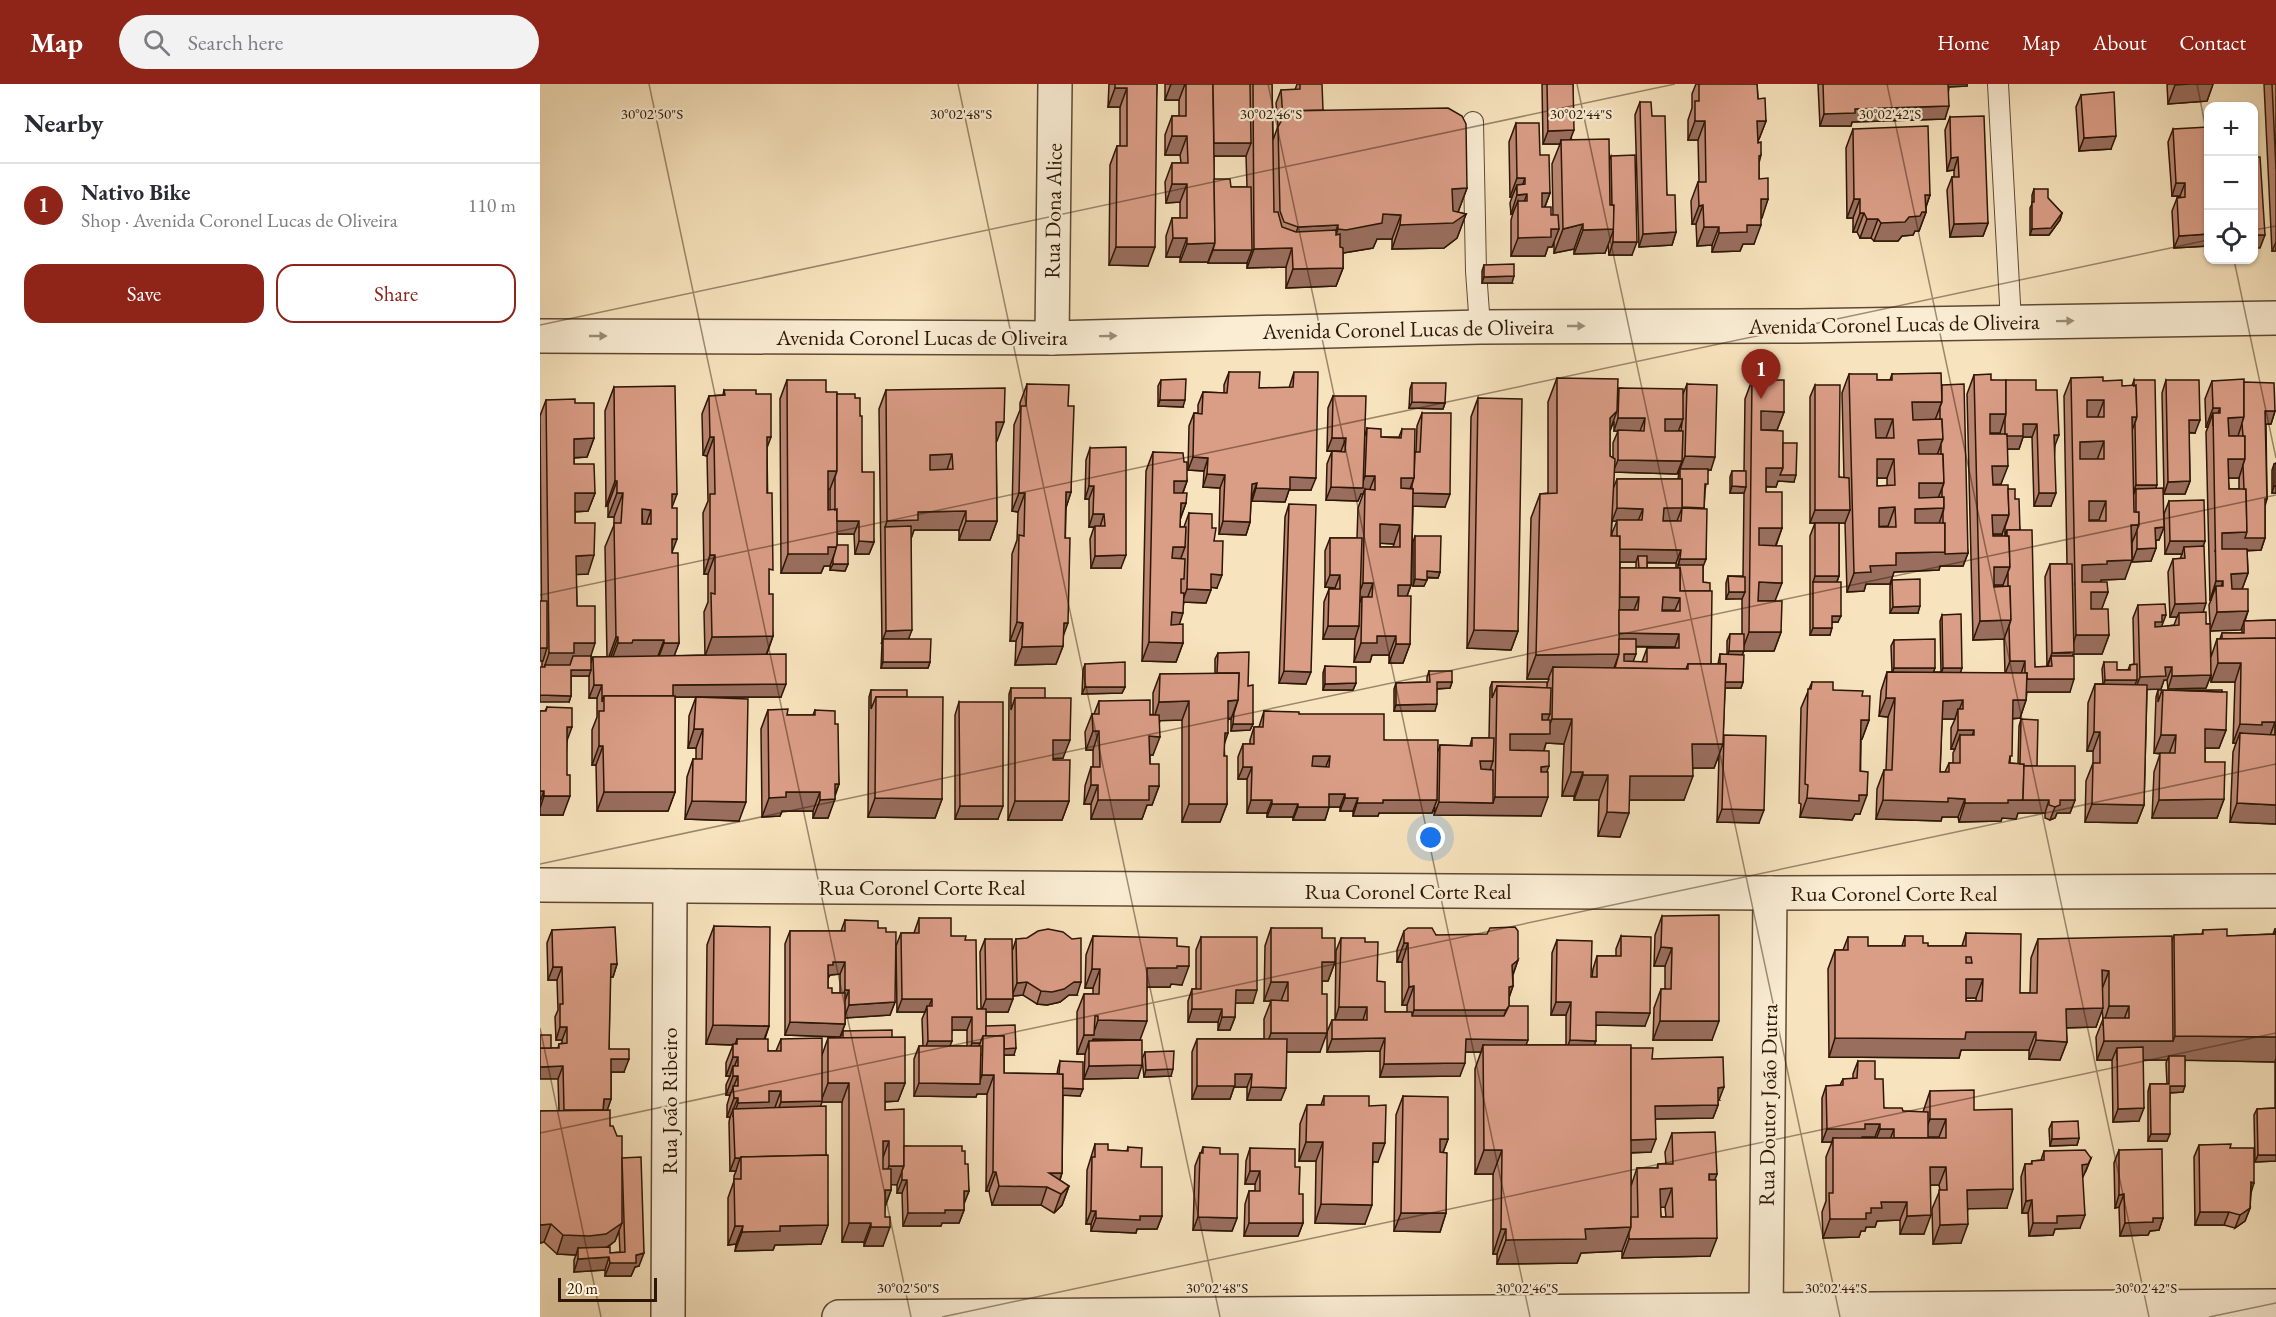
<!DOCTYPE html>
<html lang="en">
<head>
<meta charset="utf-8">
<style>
	:root { --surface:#fff; --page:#f2f2f3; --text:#2b2b33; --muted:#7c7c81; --line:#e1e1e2; --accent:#8f2418 }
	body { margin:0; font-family:"EB Garamond",serif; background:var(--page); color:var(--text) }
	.controls { position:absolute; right:18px; top:18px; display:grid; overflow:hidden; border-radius:12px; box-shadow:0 2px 4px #0004 }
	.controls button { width:54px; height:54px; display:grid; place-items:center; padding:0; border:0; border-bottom:2px solid var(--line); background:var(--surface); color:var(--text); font:30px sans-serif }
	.scale { position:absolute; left:18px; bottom:15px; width:99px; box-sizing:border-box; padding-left:6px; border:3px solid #2c1605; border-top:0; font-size:16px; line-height:21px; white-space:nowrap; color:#2c1605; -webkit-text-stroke:4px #faedd4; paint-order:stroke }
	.you { position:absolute; left:891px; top:754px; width:21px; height:21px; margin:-15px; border:4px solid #fff; border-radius:50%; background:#1a73e8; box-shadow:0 0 0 9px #1a73e833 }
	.badge { display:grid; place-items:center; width:39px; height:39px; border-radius:50%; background:var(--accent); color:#fff; font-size:20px; font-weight:700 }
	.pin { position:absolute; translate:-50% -50px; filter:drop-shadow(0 2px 3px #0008) }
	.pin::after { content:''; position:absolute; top:32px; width:21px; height:18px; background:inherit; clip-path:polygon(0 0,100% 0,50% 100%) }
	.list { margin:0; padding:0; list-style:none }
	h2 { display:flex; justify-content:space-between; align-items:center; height:78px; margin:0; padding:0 24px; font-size:26px }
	h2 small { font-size:20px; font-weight:400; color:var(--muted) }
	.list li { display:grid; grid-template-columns:39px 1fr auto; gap:18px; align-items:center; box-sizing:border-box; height:84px; padding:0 24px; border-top:2px solid var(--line) }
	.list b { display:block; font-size:22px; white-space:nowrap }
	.list p { margin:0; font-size:20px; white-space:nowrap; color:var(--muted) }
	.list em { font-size:20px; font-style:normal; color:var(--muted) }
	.actions { display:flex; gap:12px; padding:18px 24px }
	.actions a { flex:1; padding:14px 0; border:2px solid var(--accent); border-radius:18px; text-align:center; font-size:21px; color:var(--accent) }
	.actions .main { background:var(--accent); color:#fff }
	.icon { flex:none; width:33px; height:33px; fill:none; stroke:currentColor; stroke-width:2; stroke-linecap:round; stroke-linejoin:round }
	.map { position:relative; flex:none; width:1736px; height:1233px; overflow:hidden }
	header { display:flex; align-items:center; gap:36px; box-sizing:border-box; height:84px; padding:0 30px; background:var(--accent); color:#fff }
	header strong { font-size:28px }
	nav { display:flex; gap:33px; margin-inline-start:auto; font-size:21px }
	.search { width:420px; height:54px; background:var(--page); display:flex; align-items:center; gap:15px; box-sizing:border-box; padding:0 21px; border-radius:33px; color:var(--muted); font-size:22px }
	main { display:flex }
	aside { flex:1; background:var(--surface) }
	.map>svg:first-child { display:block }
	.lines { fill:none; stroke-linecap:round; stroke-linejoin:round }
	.service-casing { stroke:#5f4933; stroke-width:22 }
	.minor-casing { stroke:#5f4933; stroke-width:36 }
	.tertiary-casing { stroke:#5f4933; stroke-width:36 }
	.service { stroke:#faedd4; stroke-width:20 }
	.minor { stroke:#faedd4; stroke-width:33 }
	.tertiary { stroke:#faedd4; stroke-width:33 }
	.wall { fill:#bb8773; stroke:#2c1605; stroke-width:1.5; fill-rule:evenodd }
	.shaded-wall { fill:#996e5e; stroke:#2c1605; stroke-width:1.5 }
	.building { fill:#da9d86; stroke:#2c1605; stroke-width:1.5; fill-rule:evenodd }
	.oneway { fill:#9d8c77 }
	.ticks { fill:none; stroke:#2c1605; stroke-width:1.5; stroke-opacity:0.45 }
	.labels { text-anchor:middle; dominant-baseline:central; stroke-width:4.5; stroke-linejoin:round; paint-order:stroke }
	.street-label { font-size:22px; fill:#2c1605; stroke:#faedd4 }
	.ticks-label { font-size:15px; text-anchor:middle; fill:#2c1605; stroke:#faedd4; stroke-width:4.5; stroke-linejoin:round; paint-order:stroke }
</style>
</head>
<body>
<header>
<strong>Map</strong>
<div class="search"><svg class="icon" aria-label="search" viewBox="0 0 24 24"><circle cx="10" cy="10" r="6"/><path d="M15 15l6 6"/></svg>Search here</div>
<nav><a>Home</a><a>Map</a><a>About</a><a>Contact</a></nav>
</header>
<main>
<aside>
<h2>Nearby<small></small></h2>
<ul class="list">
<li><span class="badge">1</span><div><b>Nativo Bike</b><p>Shop · Avenida Coronel Lucas de Oliveira</p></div><em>110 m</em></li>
</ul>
<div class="actions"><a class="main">Save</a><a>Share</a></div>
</aside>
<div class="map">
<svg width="1736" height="1233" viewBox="0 0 1736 1233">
	<rect width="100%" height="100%" fill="#f7e3bd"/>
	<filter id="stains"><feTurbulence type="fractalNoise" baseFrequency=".00333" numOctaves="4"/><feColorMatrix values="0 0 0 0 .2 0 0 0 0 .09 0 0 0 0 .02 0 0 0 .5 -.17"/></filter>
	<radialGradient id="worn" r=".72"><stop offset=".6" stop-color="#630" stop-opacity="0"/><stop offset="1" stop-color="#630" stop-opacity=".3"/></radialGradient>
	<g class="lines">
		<defs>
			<g id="service">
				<polyline points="1458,0 1471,238"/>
				<polyline points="933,38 936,187 940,243"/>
			</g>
			<g id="minor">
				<polyline points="512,254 515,0"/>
				<polyline points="0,801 1230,809 1736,807"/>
				<polyline points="128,1233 130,802"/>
				<polyline points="299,1233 1736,1222"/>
				<polyline points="1226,1233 1230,809"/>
			</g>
			<polyline id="tertiary" points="0,252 512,254 940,243 1259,242 1736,234"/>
		</defs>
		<use href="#service" class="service-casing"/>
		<use href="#minor" class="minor-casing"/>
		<use href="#tertiary" class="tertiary-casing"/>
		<use href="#service" class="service"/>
		<use href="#minor" class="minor"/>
		<use href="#tertiary" class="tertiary"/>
	</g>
	<g class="wall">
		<polygon points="569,0 617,0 608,182 569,181 570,81 577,62 580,62 580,23 568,23"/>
		<path d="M625,0H732L733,56L738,42L736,19L741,6H755L757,0H760L783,26L927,104L918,128L926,130L917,154L904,164L852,165V155H837L833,164L803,169V184L796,202L746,204V183L707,184V179H668V178H640V173H626V152L632,134H640V118L626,119L625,98L632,79H641L640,71H625V51L632,32H639V16H625ZM674,72H706L707,103H691L674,95Z"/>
		<polygon points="1002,0 1033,0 1031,55 1069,77 1071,72 1092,171 1069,171 1068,160 1065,169 1034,170 1034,165 1014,169 1014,158 1012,163 1008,163 1005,172 971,172 971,136 973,129 971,130 970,119 972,113 970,113 969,58 976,39 1000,71 1010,109 1005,123 1011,131 1013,131 1012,80 1020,60 1003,60"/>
		<polygon points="1156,0 1217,0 1218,15 1226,37 1219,55 1218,55 1221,71 1219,79 1219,95 1228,115 1221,134 1214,160 1203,160 1200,167 1172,168 1172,161 1157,162 1156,140 1152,140 1151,117 1158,98 1159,98 1158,56 1148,56 1148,36 1152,24 1152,10"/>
		<polygon points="1278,0 1427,0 1427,2 1409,3 1405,35 1312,38 1311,42 1280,42"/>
		<polygon points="1627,0 1673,0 1667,17 1628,20"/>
		<polygon points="1724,0 1736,0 1736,167 1732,167"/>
		<polygon points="1541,11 1571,65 1539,67 1536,23"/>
		<polygon points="1100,18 1112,32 1127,111 1136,148 1132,161 1099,163 1095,31"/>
		<polygon points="1410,33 1448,139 1443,152 1410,153 1407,106 1412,93 1414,93 1414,86 1407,87 1405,46"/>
		<polygon points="1313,45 1390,111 1386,123 1386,128 1379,147 1375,147 1373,151 1362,152 1358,157 1334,157 1331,154 1320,154 1317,148 1313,148 1313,134 1307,134 1306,64"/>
		<polygon points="1633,45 1668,162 1634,164 1632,127 1637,114 1640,113 1640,112 1632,112 1628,58"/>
		<polygon points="1494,105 1508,114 1522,129 1520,136 1509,151 1490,151 1490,124 1492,120 1492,111"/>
		<polygon points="944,181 972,199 942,199 942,187"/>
		<polygon points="689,288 719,304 749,304 754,288 771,406 749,406 745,418 712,417 712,412 711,412 710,438 706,451 679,450 680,404 663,403 664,387 648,386 649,342 654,329 658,329 658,321 663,308 684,309 684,301"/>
		<path d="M1309,290L1337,296H1350L1352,290L1402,301L1428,469L1423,482H1400L1399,486L1354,488L1350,500H1326L1324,507L1307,508L1305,439H1299V492L1297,498L1298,538H1292L1290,551H1270V452L1275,439H1284H1270V313L1275,301L1299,393L1304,394L1302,309ZM1337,394H1347V402H1337Z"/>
		<path d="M1434,291L1451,296L1496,306L1515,362L1511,422H1494L1492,353H1483L1479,365H1467L1461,400L1453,401L1468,405L1475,415L1480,446L1495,583H1507L1508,582H1507L1505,493L1510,480H1527L1524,312L1531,294L1563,297L1582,302H1592L1594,296L1624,443L1619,456H1616V464L1611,477L1592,478V459L1585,495L1561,496V498L1568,508L1561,525L1569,551L1562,570H1533L1530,608H1487L1486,616L1480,634L1472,635L1470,679L1478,680L1479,642L1481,635L1497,682L1535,716L1530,729H1517L1515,734L1510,736L1505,734V729H1478L1476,735L1462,734L1461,737L1419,738L1418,733H1402L1401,737L1336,735L1337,705L1344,686H1346L1348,633L1339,632L1341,607L1347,588H1352L1351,562L1354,556L1394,588H1401L1400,537L1402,531L1421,589H1465L1464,555L1433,556L1427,310ZM1460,348V350H1450V349H1460ZM1453,450H1462V452H1453ZM1454,501H1463V503H1454ZM1402,635H1415L1411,644V665H1415L1413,669V679H1409L1405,688H1400Z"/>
		<path d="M1017,294L1077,309L1079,304L1143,310L1147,300L1171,386H1168L1165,407L1164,425L1166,475L1163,481V498L1171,580H1178L1180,570L1187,571V557L1190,550H1202V514L1186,515V499L1188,492H1203L1204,409H1190V393L1192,387H1204L1205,315L1212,296L1244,328L1237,346H1221L1243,359L1254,398L1238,397L1236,403H1226V408L1242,444L1236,462L1235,517L1241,548L1234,567H1204L1202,571L1203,598L1201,604H1185L1183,653L1219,739L1177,738L1179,671L1174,684H1153L1144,716H1089L1080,753L1058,752L1059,716H1034V712H1022L1024,660L1006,659L1004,667L1007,688L1001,732L894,731L895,723L892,729H839L838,732H813V727H800V723H789L785,736H753V733H727V729H707V695H698V673L703,660H710V656L714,643H719L724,627L759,630L844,656L898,667L900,661L930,662L932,654H949L950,604L952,598L1007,600L1009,595H987L991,434L1000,410L1008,409V318ZM1074,337V347H1078L1073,359V374L1070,372V347ZM1142,338L1141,347H1138ZM1140,381L1138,395H1077L1073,405L1074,388L1137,390ZM1072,437H1077L1072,449V452H1071ZM1080,478H1096V484H1080ZM1107,479H1136V484H1107ZM1096,563H1135V564H1107L1102,578H1093Z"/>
		<path d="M247,296L286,308L315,314L320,332L322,388L334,458L329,470H315L314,450H297V461L308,480L305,487L290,486V482H284L281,489H241L240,315ZM288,405H290V426H288Z"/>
		<polygon points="621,296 643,323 618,322 618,302"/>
		<polygon points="1626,296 1655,349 1649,349 1650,397 1645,410 1624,410 1622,309"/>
		<path d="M1672,297L1704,298L1735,327L1731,340H1726L1727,415L1725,422V454L1721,466L1707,467L1708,489L1702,505L1708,527L1705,537L1736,536V740L1690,738L1693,668L1696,659H1693L1695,598H1671V591L1666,604L1628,605L1627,596H1624L1621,605H1607L1604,721L1597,739L1545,738L1546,697L1553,679V667H1547L1548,619L1555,600H1563L1562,585L1564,578L1577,586H1588L1590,581L1594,580L1593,534L1598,521L1621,543L1634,541L1637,533H1630L1628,488L1633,475H1640L1642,470H1625L1624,430L1629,417L1665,457L1663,462V528L1666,540H1670L1669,521L1671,516H1670L1666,348L1668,343H1666L1665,315ZM1688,394H1699V405H1689ZM1702,545V549H1682L1680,555H1677L1671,573L1670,547Z"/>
		<polygon points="872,299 905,319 903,325 869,324 870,305"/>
		<polygon points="487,300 528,322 531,408 526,423 523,562 516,580 475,581 476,557 470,557 472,470 477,456 478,428 472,427 474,341 480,326 480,319"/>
		<polygon points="74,303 132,423 132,469 139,559 134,572 165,571 164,528 168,518 168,490 164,490 163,429 168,417 167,372 163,371 162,330 169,312 183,311 184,306 227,365 229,510 233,552 227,570 241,613 135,613 135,708 128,727 57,727 56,681 52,681 52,646 57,633 57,614 49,614 49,592 31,592 31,612 29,618 2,583 0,332 6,316 35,319 54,354 47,373 34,374 34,380 55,409 48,427 35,428 35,439 48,490 36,490 37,522 51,572 51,579 53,573 67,573 65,463 74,441 74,433 68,433 68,421 66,422 65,327"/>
		<polygon points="346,306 457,357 456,357 457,437 450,456 419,456 419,446 374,446 371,454 369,555 390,578 388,584 341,584 342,560 339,325"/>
		<path d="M793,312L825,351L827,344L841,353H859L862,345L875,368H876L877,342L882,329L905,423L873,422L871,501L867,512L870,560L863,579H849V571H832L830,578H814L815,555H783L784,518L789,505H795V504L785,503V467L790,454H817L818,424L823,410H821L818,417L786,416L787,380L792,367L801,368L787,367L788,324ZM840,459L854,460L853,463H840Z"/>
		<polygon points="938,314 978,547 971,566 927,564 931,333"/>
		<polygon points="550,364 581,484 551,484 550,455 554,443 549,443 549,415 545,415 546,376"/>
		<polygon points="613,368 644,378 647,397 643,409 646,419 640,436 640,443 644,443 649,429 672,444 674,457 677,504 671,503 666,519 644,518 639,540 643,559 636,578 602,577 606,387"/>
		<polygon points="1736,379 1736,409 1732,409 1732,386 1734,380"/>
		<polygon points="749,420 766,600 739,599 745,433"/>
		<polygon points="875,452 900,488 898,494 887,494 884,502 873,502 873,458"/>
		<polygon points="1352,496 1378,529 1350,529 1350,502"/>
		<polygon points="678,569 708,602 713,640 710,646 691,647 691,635 688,635 684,659 687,720 680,738 642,738 642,636 620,636 613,671 610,671 610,680 619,702 612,721 607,721 602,735 551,735 551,720 544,720 545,702 551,683 553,683 553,666 546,666 545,648 552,630 554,630 559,617 613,631 613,609 620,590 675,590 675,575"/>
		<polygon points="545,580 585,603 582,609 542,610 543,586"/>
		<polygon points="785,582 816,599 813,606 783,606 783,589"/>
		<polygon points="889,587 912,598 910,604 897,605 895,627 854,627 854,605 856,599 887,598 887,593"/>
		<polygon points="1272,598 1293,606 1322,612 1329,636 1322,655 1321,655 1320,730 1315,730 1312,736 1260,733 1261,720 1259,719 1261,624"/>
		<polygon points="471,604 505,614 523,674 513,675 529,717 522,736 468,736 469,610"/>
		<polygon points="331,606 367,613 402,715 395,734 328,733 329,613"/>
		<polygon points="1618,606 1686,646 1679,664 1665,664 1665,678 1684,715 1677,734 1612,734 1614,688 1620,670 1614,669 1616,613"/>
		<polygon points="156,613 199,737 145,735 147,693 153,675 156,675 156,664 148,664 149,632"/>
		<polygon points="419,618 458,735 415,735 415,631"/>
		<polygon points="7,623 27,657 23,731 0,731 0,627 5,627"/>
		<polygon points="228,626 247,631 273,631 275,626 295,640 299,700 288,734 273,734 273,727 242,727 240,732 222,733 221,645"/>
		<polygon points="1122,832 1172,956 1113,956 1114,924 1121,905 1125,905 1125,882 1114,882 1115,851"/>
		<path d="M379,834L411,852L425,856L437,925H441L440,868L445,855L473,865L476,855L537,911H529L520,918L507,921L497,920L483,911L473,912L468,928H446V942L474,971H464V989L517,990L518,984L520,977L540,1012L523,1011L522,1089L520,1096L529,1102L522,1121L514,1129L501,1121H452L449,1107H446L447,1010H437L436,1013L374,1012V975L379,962H383L382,935L385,928H357L356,862L361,849H374ZM412,946H427V962H410Z"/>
		<path d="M305,836L338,844L355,918L350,931L305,934V940L300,953L245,951V860L250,847H301ZM300,890V909H292L288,904V894L290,891Z"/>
		<polygon points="174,842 229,942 225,955 228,967 236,967 241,955 282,971 288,954 300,954 303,947 352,954 365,999 358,1017 345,1018 345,1026 364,1062 422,1067 425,1080 429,1107 424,1119 424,1126 419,1139 402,1139 401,1142 363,1142 362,1109 357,1109 357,1100 351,1100 351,1106 345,1123 343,1162 324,1162 324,1158 302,1158 302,1018 282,1018 280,1022 286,1071 288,1141 281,1160 235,1161 233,1166 195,1167 196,1160 188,1161 188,1114 194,1097 194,1092 196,1087 190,1087 189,1038 190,1033 187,1033 187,1021 190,1011 186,1011 186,1001 190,992 186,992 186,979 193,961 166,960 167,861"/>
		<polygon points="731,844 782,854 795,878 788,897 782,897 780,968 746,968 741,1016 707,1016 707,1003 694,1003 690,1015 652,1015 652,968 657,955 724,955 724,935 731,917 724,917 725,862"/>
		<path d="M1735,845H1736V1077L1715,1078L1714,1031L1717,1025L1735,1024V978L1645,976L1643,1008L1630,1009L1627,1057H1608V1007L1610,1000H1627L1626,979L1627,976H1603L1599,1037L1573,1038L1572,976H1557L1556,953L1563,935L1562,925L1556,943L1526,944L1527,958L1520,976L1489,975V966H1421L1419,974L1289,973L1288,885L1295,866H1303L1308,853L1328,862H1362L1365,852L1383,859L1388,862H1422L1426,849L1480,909H1490L1491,874L1498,855L1632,857L1634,851L1662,850L1663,846L1687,852L1733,850ZM1426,914H1436V917H1426Z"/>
		<path d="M12,846L77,880L73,893H70L69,965L84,988H71V1015L67,1026L70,1042L82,1074L99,1182L95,1183L91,1192H65V1186L34,1188V1176L36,1171L17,1170L4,1158L0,1159V1027H19L18,995L11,964H18L19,960L22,959V956H16L15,933L18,926L17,896H8L7,859ZM79,1147L80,1168L70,1169L68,1163L75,1157Z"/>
		<path d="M864,847L896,851L978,876L973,891V902L969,914V922L986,961H1026V931H1011L1012,869L1017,856L1051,893H1052L1053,885L1057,872H1076V865L1081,852L1105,942L1056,941L1054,961L1091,964L1112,975L1179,1016H1178V1021L1173,1034L1115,1035L1111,1068L1091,1069V1102L1097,1084H1117L1118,1080H1126L1125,1068L1132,1049L1177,1090L1174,1096L1170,1172L1082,1174V1167L1041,1169L1037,1179L957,1180V1170H953V1090H935V985L941,968H925L920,992L840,993V967L787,968V948L792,936H795L796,867L801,854L825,858L845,928H867V921H862V878H857V866ZM1120,1123H1125L1126,1133H1121Z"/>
		<path d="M553,852L637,862L642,901L631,900L630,903H607L600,956L598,994L544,995L545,970H537V928L544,910H553V904H545L546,871ZM553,955L595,956L552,957Z"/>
		<polygon points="661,853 713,919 695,919 695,933 690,946 678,946 678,938 648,938 648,917 652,905 656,905 656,866"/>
		<polygon points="605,968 631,992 604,993 602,975"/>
		<path d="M1318,977L1335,995L1344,1024L1363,1027L1383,1028L1390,1007L1434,1026L1467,1124H1428L1421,1159L1393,1160L1392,1125L1400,1106L1399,1101H1390L1384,1150H1360V1136L1337,1137L1335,1143H1326L1325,1147H1321L1319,1153L1283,1154L1282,1128L1286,1117V1073L1292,1058H1282V1014L1286,1002L1300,1001L1303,995H1313V990ZM1322,1053H1335V1054H1321Z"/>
		<polygon points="784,1012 829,1022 838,1078 833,1078 825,1140 775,1139 776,1077 759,1077 760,1040 767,1021 781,1021"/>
		<polygon points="863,1012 908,1055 903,1068 906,1129 900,1148 854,1147 856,1031"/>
		<polygon points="1512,1038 1539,1054 1537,1061 1510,1062 1509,1045"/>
		<polygon points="555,1060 568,1066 587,1067 588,1063 601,1083 622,1132 617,1145 597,1145 596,1149 551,1147 551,1140 546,1140 547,1086"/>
		<polygon points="1659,1061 1690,1064 1711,1109 1710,1124 1705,1137 1695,1144 1684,1141 1655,1141 1654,1073"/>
		<polygon points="663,1063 680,1070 697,1134 692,1147 653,1146 655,1082 660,1069 661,1069"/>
		<polygon points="710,1064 755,1083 763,1139 758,1152 704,1152 705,1120 709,1107 715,1107 715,1100 705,1100 706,1077"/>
		<polygon points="1579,1066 1623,1134 1619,1146 1610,1147 1608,1151 1580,1152 1579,1123 1575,1124 1574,1079"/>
		<polygon points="1504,1067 1551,1074 1546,1087 1542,1093 1540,1144 1515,1145 1513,1151 1489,1152 1488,1129 1482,1129 1481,1093 1485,1080 1491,1080 1492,1077 1501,1076"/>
	</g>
	<g class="shaded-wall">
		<polygon points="631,0 645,0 639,16 625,16"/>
		<polygon points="1404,0 1427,0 1427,2 1403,3"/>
		<polygon points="1650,0 1673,0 1667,17 1628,20 1635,1"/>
		<polygon points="575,4 587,4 580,23 568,23"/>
		<polygon points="1409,22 1405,35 1312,38 1311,42 1280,42 1284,30 1315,25"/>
		<polygon points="1155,37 1165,37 1158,56 1148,56"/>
		<polygon points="1217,37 1226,37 1219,55 1211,56"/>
		<polygon points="1034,46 1029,59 1021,56 1020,60 1003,60 1008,47"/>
		<polygon points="632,52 647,52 640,71 625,71"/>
		<polygon points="1576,52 1571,65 1539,67 1544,54"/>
		<polygon points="672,59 711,59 706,72 667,72"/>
		<polygon points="1418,73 1414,86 1407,87 1411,74"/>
		<polygon points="977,94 985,94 979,111 987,110 980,129 978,117 973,129 971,130 977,111 977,101 972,113 970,113"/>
		<polygon points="1636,99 1645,99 1640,112 1632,112"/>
		<polygon points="632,100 647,100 640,118 626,119"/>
		<polygon points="927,104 918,128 904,129 912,105"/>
		<polygon points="1002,109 1010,109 1003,127 995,128"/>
		<polygon points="1385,111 1390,111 1384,128 1386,128 1379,147 1375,147 1373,151 1362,152 1358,157 1334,157 1341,139"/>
		<polygon points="1221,115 1228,115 1222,134 1214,134"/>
		<polygon points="1314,115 1320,115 1313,134 1307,134"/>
		<polygon points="1163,121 1156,140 1152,140 1159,122"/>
		<polygon points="1320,129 1324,129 1317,148 1313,148"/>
		<polygon points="1522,129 1520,136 1509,151 1490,151 1492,145"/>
		<polygon points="843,130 861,131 852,155 837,155 833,164 797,170 790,169 798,145"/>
		<polygon points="926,130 917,154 904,164 852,165 860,141"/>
		<polygon points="1327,135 1338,135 1331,154 1320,154"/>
		<polygon points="1448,139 1443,152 1410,153 1414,140"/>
		<polygon points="1043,140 1034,165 1014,169 1023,145"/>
		<polygon points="798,141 789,165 752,164 746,183 707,184 714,165 751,164 758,143"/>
		<polygon points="1207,141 1221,141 1214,160 1203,160 1200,167 1172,168 1179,149"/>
		<polygon points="1164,143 1179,143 1172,161 1157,162"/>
		<polygon points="1011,145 1019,145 1012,163 1008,163 1005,172 971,172 978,154"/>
		<polygon points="1074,145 1065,169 1034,170 1043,146"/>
		<polygon points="1136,148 1132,161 1099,163 1103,150"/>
		<polygon points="1668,150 1668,162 1634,164 1639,152"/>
		<polygon points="1713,151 1725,151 1720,164 1713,164"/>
		<polygon points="633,154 647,154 640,173 626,173"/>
		<polygon points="1073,158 1097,158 1092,171 1069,171"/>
		<polygon points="1736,158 1736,167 1732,167"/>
		<polygon points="675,159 668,178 640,178 647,160"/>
		<polygon points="576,163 615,163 608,182 569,181"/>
		<polygon points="673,166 712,166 707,179 668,179"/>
		<polygon points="803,184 796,202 746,204 753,185"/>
		<polygon points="974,192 972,199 942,199 944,193"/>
		<polygon points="620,316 645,316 643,323 618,322"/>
		<polygon points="1547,316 1564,316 1557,335 1540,335"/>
		<polygon points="872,318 905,319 903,325 869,324"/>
		<polygon points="1372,318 1402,318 1395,336 1366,337"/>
		<polygon points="1673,324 1680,324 1673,342 1673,329 1668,343 1666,343"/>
		<polygon points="1077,327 1068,352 1070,334"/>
		<polygon points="1221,327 1244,328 1237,346 1214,346"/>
		<polygon points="1725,327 1735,327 1731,340 1721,340"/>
		<polygon points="1450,330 1466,330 1460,349 1443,349"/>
		<polygon points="1592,333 1597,333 1590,352"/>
		<polygon points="1704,333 1698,352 1682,353 1688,334"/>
		<polygon points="1078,334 1105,334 1100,347 1074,347"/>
		<polygon points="1125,335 1143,335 1138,348 1120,348"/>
		<polygon points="1335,335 1353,335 1346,354 1329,354"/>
		<polygon points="1649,336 1660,336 1655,349 1644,348"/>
		<polygon points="456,338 464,338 457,357 449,357"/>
		<polygon points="1483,340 1497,340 1492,353 1483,353 1479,365 1460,365 1465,352"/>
		<polygon points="1514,351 1519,351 1514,364"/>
		<polygon points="170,353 174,353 167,372 163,371"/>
		<polygon points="227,353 231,353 224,372"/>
		<polygon points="54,354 47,373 27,374 34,355"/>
		<polygon points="792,354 806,354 801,367 787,367"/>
		<polygon points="1403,355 1396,374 1371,374 1378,356"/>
		<polygon points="1564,357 1557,376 1533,376 1540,358"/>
		<polygon points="412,370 406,389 383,390 390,371"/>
		<polygon points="1145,372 1175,373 1171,386 1140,385"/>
		<polygon points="653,373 668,374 664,387 648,386"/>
		<polygon points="1337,375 1354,375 1347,394 1330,394"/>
		<polygon points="1688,375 1705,375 1699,394 1681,394"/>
		<polygon points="1078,376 1142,377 1137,390 1073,388"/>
		<polygon points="1452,382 1468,382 1461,400 1445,401"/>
		<polygon points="1226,384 1243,384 1256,391 1254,398 1238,397 1236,403 1219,402"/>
		<polygon points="288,387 297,387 290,405 281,406"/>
		<polygon points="667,390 685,391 680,404 663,403"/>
		<polygon points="825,392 835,392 828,410 825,405 823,410 821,410 818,417 786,416 791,403 821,404"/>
		<polygon points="750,393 776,394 771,406 749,406 745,418 712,417 716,404"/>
		<polygon points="861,394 874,394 867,413 854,413"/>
		<polygon points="75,397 77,397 68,421 66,422"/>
		<polygon points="634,397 647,397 640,416 627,416"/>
		<polygon points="1650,397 1645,410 1624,410 1628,398"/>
		<polygon points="717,399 712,412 707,412 712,400"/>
		<polygon points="1379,399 1404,399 1397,417 1372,418"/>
		<polygon points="1596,401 1617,401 1612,414 1596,405 1592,414 1591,414"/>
		<polygon points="549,402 554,402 549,415 545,415"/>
		<polygon points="1192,402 1206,403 1204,409 1190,409"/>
		<polygon points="1734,402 1736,402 1736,409 1732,409"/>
		<polygon points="526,408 531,408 525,427"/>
		<polygon points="35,409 55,409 48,427 28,428"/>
		<polygon points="77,409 83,409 74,433 68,433"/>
		<polygon points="479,409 485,409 478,428 472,427"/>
		<polygon points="871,409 910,410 905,423 867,422"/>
		<polygon points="1499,409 1516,409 1511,422 1494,422"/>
		<polygon points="132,410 137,410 128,434"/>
		<polygon points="1549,417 1566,417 1559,436 1542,436"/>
		<polygon points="641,419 646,419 639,438"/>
		<polygon points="1139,423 1164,424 1162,430 1142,424 1137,437 1119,437 1124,424"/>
		<polygon points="1355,423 1348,442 1332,443 1339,424"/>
		<polygon points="1077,424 1103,425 1098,437 1072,437"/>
		<polygon points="1404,424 1398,443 1368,443 1375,425"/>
		<polygon points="102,425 111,426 103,450"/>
		<polygon points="1275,426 1310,426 1305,439 1270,439"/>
		<polygon points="426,427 419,446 374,446 371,455 345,443 347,437 378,428"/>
		<polygon points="553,430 564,430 560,443 549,443"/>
		<polygon points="1452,431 1469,431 1462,450 1445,450"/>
		<polygon points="295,437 319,437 314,450 290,450"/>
		<polygon points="426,437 457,437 450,456 419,456"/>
		<polygon points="683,437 710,438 706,451 679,450"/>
		<polygon points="840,440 860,441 854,460 833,459"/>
		<polygon points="1591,441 1599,441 1592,459"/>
		<polygon points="1624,443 1619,456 1611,456 1615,444"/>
		<polygon points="1219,444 1242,444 1235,463 1212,463"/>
		<polygon points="1707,448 1725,454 1721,466 1675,467 1682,449"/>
		<polygon points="132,455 137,455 128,479"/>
		<polygon points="319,457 334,458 329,470 315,470"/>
		<polygon points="1630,457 1665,457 1660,470 1644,463 1642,470 1625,470"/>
		<polygon points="288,463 297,463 290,482 284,482 281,489 241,489 248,470"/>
		<polygon points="633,463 645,463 638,482 626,482"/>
		<polygon points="1616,464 1611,477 1592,478 1597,465"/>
		<polygon points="1076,465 1141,466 1136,479 1099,478 1098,472 1096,478 1071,478"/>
		<polygon points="1405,468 1428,469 1423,482 1400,482 1399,486 1354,488 1350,500 1326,500 1324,507 1307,508 1314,489 1356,469"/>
		<polygon points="54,471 48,490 29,491 36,472"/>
		<polygon points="170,471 175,471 168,490 164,490"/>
		<polygon points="586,471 581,484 551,484 555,472"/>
		<polygon points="1140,475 1166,475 1161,488 1138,481"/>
		<polygon points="1592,476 1585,495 1561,496 1560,499 1535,500 1542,481 1567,477"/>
		<polygon points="293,480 308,480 305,487 290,486"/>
		<polygon points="1454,483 1470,483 1463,501 1447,501"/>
		<polygon points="887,487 900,488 898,494 885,493"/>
		<polygon points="1708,489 1701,508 1685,509 1691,490"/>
		<polygon points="671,490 682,491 677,504 667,503"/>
		<polygon points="790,491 800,491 795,504 785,503"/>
		<polygon points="1275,492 1299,492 1294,505 1273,498"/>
		<polygon points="875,495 887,496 884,502 873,502"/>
		<polygon points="1676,497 1683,497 1677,514 1676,502 1671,516 1670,516"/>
		<polygon points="1219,498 1242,499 1235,517 1212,517"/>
		<polygon points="823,499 833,499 826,518 822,513 820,518 816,518"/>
		<polygon points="858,501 871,501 864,520 851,519"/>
		<polygon points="647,505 671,506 666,519 642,518"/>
		<polygon points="1189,508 1205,508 1202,515 1186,515"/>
		<polygon points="1551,508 1568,508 1561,527 1544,527"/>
		<polygon points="1076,513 1099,513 1094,526 1071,526"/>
		<polygon points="1123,513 1140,514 1135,526 1118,526"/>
		<polygon points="1666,519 1662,532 1639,529 1637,533 1630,533 1635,520"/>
		<polygon points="1380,522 1378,529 1350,529 1353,523"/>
		<polygon points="1708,527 1701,546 1670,547 1677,528"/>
		<polygon points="632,528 643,529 637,548 625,547"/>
		<polygon points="1622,531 1626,531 1621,544 1611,551 1615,538"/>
		<polygon points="1292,532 1301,532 1298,538 1290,538"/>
		<polygon points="1471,536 1464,555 1433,556 1440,537"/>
		<polygon points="477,538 483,539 476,557 470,557"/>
		<polygon points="524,539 528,539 521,558"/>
		<polygon points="788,542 819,542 815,555 783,555"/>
		<polygon points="1273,544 1292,544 1290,551 1270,551"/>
		<polygon points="372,546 367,559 343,555 341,560 346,547"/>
		<polygon points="934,546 978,547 971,566 927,564"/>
		<polygon points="1209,548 1241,548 1234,567 1202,567"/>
		<polygon points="1075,549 1139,550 1135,563 1075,562"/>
		<polygon points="1536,551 1569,551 1562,570 1533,570 1529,581 1511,572 1508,582 1507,582 1512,569 1530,569"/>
		<polygon points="233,552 226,571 165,572 172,553"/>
		<polygon points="837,552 856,552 849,571 832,571 830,578 814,578 821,559"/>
		<polygon points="76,553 78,553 69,578 67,578"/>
		<polygon points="93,556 124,556 115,580 69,583 78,559"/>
		<polygon points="609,558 643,559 636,578 602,577"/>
		<polygon points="34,559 55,559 49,578 27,588 5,581 3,587 9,569"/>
		<polygon points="124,559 139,559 130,583 115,583"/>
		<polygon points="856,560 870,560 863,579 849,579"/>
		<polygon points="523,562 516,580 475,581 482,563"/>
		<polygon points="0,564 7,564 3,577 0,577"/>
		<polygon points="1189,567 1204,567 1201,573 1187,573"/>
		<polygon points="1079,570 1070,595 1013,583 1008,595 987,595 996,571"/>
		<polygon points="1084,570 1096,570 1091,583 1079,583"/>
		<polygon points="1470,577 1485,577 1481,590 1465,590"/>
		<polygon points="343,578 390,578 388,584 341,584"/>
		<polygon points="1678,579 1701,579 1695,598 1671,598"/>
		<polygon points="1625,583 1632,583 1627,596 1624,596 1621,605 1595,606 1600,593"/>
		<polygon points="1354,584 1395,584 1393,590 1352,590"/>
		<polygon points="1403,584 1422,584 1420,590 1401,590"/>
		<polygon points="31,586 51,586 49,592 29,592"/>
		<polygon points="744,587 771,588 766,600 739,599"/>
		<polygon points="1671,591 1666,604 1628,605 1632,592"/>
		<polygon points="1485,595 1534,595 1530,608 1480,608"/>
		<polygon points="1565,596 1597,596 1594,603 1563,603"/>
		<polygon points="897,598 912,598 910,604 895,605"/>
		<polygon points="1180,598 1203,598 1201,604 1177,604"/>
		<polygon points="816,599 813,606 783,606 785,600"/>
		<polygon points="246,600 241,613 128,613 133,601"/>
		<polygon points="54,601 62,601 57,614 49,614"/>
		<polygon points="545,603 585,603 582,609 542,610"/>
		<polygon points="0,611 31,612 29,618 0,618"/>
		<polygon points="1346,614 1355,614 1348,633 1339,632"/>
		<polygon points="698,616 691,635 681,635 688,617"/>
		<polygon points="1423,616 1418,629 1418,625 1415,635 1396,635 1403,617"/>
		<polygon points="1473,616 1486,616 1480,634 1466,635"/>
		<polygon points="649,617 642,636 613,637 619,618"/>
		<polygon points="897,620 895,627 854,627 856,621"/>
		<polygon points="1002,630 1010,630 1003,648"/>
		<polygon points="1012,635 1032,635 1024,660 1006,659 1003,669 963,669 970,650 1006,650"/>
		<polygon points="1321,636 1329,636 1322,655 1314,655"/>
		<polygon points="1722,638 1735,638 1728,657 1700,649 1696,659 1693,659 1700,640"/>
		<polygon points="693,640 713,640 710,646 691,647"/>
		<polygon points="27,643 32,643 25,662"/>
		<polygon points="154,645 163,645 156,664 148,664"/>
		<polygon points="1665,645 1686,646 1679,664 1659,664"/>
		<polygon points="1418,646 1434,646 1428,665 1420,651 1415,665 1411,665"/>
		<polygon points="553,647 559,647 553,666 546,666"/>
		<polygon points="1554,648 1560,648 1553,667 1547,667"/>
		<polygon points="685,649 688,649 682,667"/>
		<polygon points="1621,651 1636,651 1629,670 1614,669"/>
		<polygon points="609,652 620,653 613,671 603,671"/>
		<polygon points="513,656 530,656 523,674 506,675"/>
		<polygon points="1152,660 1183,660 1174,684 1144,684"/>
		<polygon points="59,662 63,662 56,681 52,681"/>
		<polygon points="773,672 790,672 785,685 768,685"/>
		<polygon points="940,677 953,677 949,690 936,690"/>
		<polygon points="1009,682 1002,701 1001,683"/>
		<polygon points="703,683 712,683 707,695 698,695"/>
		<polygon points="1031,688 1043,688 1034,712 1022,712"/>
		<polygon points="1043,691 1068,691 1059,716 1034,716"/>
		<polygon points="1090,692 1153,692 1144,716 1081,716"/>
		<polygon points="295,700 299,700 293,715 295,715 288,734 273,734 280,716"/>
		<polygon points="551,701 558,701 551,720 544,720"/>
		<polygon points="609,702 619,702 612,721 607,721 602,735 551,735 558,716"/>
		<polygon points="0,707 4,707 0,718"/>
		<polygon points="64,708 135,708 128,727 57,727"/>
		<polygon points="246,708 280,708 273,727 242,727 240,732 222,733 229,714"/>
		<polygon points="789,710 805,710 800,723 785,723"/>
		<polygon points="1319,711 1327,711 1320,730 1315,730 1312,736 1260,733 1267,714"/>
		<polygon points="4,712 30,712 23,731 0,731 0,724"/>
		<polygon points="955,713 1008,713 1001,732 894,731 899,718 953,719"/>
		<polygon points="335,714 402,715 395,734 328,733"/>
		<polygon points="805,714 818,714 813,727 800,727"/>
		<polygon points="1408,714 1425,715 1418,733 1402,733 1401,737 1336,735 1343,716"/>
		<polygon points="1684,715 1677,734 1612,734 1619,716"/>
		<polygon points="711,716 732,716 727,729 707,729"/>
		<polygon points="843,716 897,716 892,729 839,729 838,732 813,732 817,719"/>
		<polygon points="1468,716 1509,716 1505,729 1478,729 1476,735 1462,734 1461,737 1419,738 1425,719"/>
		<polygon points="1520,716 1535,716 1530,729 1517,729 1515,734 1510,736 1515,723"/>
		<polygon points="152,717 206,718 199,737 145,735"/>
		<polygon points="475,717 529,717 522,736 468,736"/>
		<polygon points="1697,719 1736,721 1736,740 1690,738"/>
		<polygon points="649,720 687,720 680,738 642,738"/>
		<polygon points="732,720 758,720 753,733 727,733"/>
		<polygon points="1552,720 1604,721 1597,739 1545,738"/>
		<polygon points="420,722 463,722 458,735 415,735"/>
		<polygon points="758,723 789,723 785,736 753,736"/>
		<polygon points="1182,725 1224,726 1219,739 1177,738"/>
		<polygon points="1067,728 1089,729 1080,753 1058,752"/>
		<polygon points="864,859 868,859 862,878 857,878"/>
		<polygon points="1121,863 1132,864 1125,882 1114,882"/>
		<polygon points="978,876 971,895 972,881"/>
		<polygon points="293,878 305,878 300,890 290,891 288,894 288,881"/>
		<polygon points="782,878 795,878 788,897 775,897"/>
		<polygon points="71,880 77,880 73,893 66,893"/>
		<polygon points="637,882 649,882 642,901 631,900 630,903 601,903 607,884"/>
		<polygon points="13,883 22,883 17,896 8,896"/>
		<polygon points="552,885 560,885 553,904 545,904"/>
		<polygon points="1562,886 1569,887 1562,905"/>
		<polygon points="1426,895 1443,895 1436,914 1419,914"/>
		<polygon points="487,898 483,911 472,912 477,899"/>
		<polygon points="534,898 541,898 537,911 529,911 520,918 507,921 497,920 501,907"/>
		<polygon points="731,898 748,898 741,917 724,917"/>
		<polygon points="874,902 867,921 862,921 869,903"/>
		<polygon points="973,902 966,921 969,903"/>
		<polygon points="305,906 309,906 304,919 300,919"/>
		<polygon points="696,906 717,906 713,919 691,919"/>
		<polygon points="362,915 392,915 387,927 387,922 385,928 357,928"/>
		<polygon points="446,915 473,915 468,928 441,928"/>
		<polygon points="355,918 350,931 304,934 309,921"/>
		<polygon points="1016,918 1031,918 1026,931 1011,931"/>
		<polygon points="1569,922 1589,922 1582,941 1563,941"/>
		<polygon points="799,923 827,923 823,936 795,936"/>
		<polygon points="1563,924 1556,943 1519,944 1526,925"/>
		<polygon points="652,925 682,925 678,938 648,938"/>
		<polygon points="874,926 966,926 960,945 868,945"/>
		<polygon points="1056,928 1110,929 1105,942 1051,941"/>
		<polygon points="412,933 432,933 427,946 407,946"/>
		<polygon points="682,933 695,933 690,946 678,946"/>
		<polygon points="558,936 607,937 600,956 553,955 549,965 549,957 545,970 537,970 544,951 553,951"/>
		<polygon points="1120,937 1179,937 1172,956 1113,956"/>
		<polygon points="250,938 305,940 300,953 245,951"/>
		<polygon points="173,941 229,942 222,961 197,955 195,961 166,960"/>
		<polygon points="20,943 27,943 22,956 16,956"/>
		<polygon points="1426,948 1496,948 1489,966 1421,966 1419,974 1289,973 1295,954"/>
		<polygon points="731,949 787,949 780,968 724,968"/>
		<polygon points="1635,952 1736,953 1736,974 1735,978 1629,976 1629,972 1627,976 1577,976 1577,964 1572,976 1557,976 1564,957 1633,957"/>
		<polygon points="845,954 840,967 787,968 792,955"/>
		<polygon points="926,955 988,956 983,969 943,961 941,968 921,968"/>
		<polygon points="1030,956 1056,957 1051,969 1025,969"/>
		<polygon points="1496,956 1527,958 1520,976 1489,975"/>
		<polygon points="388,957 412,957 407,970 383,970"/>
		<polygon points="432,959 440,959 436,971 427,972"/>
		<polygon points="447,959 476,964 474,971 442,971"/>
		<polygon points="193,973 198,973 193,986 193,982 190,992 186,992"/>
		<polygon points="71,975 89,975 84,988 66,988"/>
		<polygon points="925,979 920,992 840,993 844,980"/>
		<polygon points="602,981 598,994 544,995 549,982"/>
		<polygon points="23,982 18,995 0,995 0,983"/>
		<polygon points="633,985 631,992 604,993 606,986"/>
		<polygon points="695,990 712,990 707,1003 694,1003 690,1015 652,1015 657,1002"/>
		<polygon points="442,991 454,991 447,1010 437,1010 436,1013 374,1012 379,999 439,1000"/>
		<polygon points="193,992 198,992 190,1011 186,1011"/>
		<polygon points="288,999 309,999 302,1018 282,1018 276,1035 234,1036 241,1018 281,1017"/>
		<polygon points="345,999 365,999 358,1017 338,1018"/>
		<polygon points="1630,1002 1645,1002 1643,1008 1627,1009"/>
		<polygon points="711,1003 746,1004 741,1016 707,1016"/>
		<polygon points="1184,1003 1179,1016 1173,1017 1178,1004"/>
		<polygon points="519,1004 543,1005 540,1012 517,1011"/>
		<polygon points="229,1007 241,1007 234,1026 193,1032 198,1019"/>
		<polygon points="194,1014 198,1014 190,1033 187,1033"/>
		<polygon points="64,1015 71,1015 67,1027 63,1028"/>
		<polygon points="1178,1021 1173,1034 1111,1035 1115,1022"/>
		<polygon points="1604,1024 1599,1037 1573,1038 1578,1025"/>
		<polygon points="1390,1035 1406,1035 1399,1053 1383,1053"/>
		<polygon points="1325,1040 1340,1040 1335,1053 1322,1053 1320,1058 1293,1054 1292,1058 1282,1058 1287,1045"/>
		<polygon points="1340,1045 1354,1045 1349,1058 1335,1058"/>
		<polygon points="1611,1050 1630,1050 1627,1057 1608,1057"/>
		<polygon points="1539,1054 1537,1061 1510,1062 1512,1055"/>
		<polygon points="900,1055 908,1055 901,1074 893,1074"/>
		<polygon points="1116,1055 1111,1068 1082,1069 1087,1056"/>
		<polygon points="343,1057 349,1057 342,1076"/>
		<polygon points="766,1058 783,1058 776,1077 759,1077"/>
		<polygon points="833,1059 845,1059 838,1078 826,1077"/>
		<polygon points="944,1066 962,1066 953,1090 935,1090"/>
		<polygon points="1718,1071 1736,1071 1736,1077 1715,1078"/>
		<polygon points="195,1074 200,1074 196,1087 190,1087"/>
		<polygon points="1551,1074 1543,1093 1537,1093 1542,1081"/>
		<polygon points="349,1082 364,1082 357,1101 342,1100"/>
		<polygon points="1390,1083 1406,1083 1399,1101 1383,1101"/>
		<polygon points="710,1087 720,1087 715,1100 705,1100"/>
		<polygon points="453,1088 456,1088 449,1107 446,1107"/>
		<polygon points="509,1089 522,1089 516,1107 507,1103 501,1121 452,1121 459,1102"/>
		<polygon points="1169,1090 1177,1090 1170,1109"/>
		<polygon points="362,1096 367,1096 362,1109 357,1109"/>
		<polygon points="1711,1098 1714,1099 1710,1112"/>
		<polygon points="529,1102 522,1121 514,1129 521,1110"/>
		<polygon points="1132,1104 1125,1123 1113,1124 1120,1105"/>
		<polygon points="1473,1105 1467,1124 1421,1125 1427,1106"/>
		<polygon points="345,1106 351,1106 344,1125"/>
		<polygon points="424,1107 429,1107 424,1120"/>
		<polygon points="1584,1110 1579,1123 1575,1124 1579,1111"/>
		<polygon points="1492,1116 1488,1129 1482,1129 1486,1117"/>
		<polygon points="1341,1118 1367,1118 1360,1136 1337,1137 1335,1143 1326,1143 1325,1147 1321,1147 1319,1153 1283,1154 1290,1135 1326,1129 1331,1124"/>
		<polygon points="781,1120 832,1121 825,1140 775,1139"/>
		<polygon points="1710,1124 1705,1137 1695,1144 1700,1131"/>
		<polygon points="405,1126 424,1126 419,1139 402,1139 401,1142 363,1142 368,1129"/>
		<polygon points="551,1127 556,1127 551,1140 546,1140"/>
		<polygon points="1660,1128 1689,1128 1684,1141 1655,1141"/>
		<polygon points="861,1129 906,1129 900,1148 854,1147"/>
		<polygon points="1391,1131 1384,1150 1360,1150 1367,1132"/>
		<polygon points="1545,1131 1540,1144 1515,1145 1513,1151 1489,1152 1493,1139 1517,1132"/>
		<polygon points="600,1132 622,1132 617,1145 597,1145 596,1149 551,1147 556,1134"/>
		<polygon points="658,1133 697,1134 692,1147 653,1146"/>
		<polygon points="1613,1134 1623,1134 1619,1146 1610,1147 1608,1151 1580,1152 1585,1139"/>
		<polygon points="82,1139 75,1157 59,1169 38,1164 36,1171 17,1170 23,1151"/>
		<polygon points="309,1139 331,1139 324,1158 302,1158"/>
		<polygon points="709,1139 763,1139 758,1152 704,1152"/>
		<polygon points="11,1140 4,1158 0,1159 0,1141"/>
		<polygon points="1428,1140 1421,1159 1393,1160 1400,1141"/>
		<polygon points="288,1141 281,1160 235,1161 233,1166 195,1167 202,1148 240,1142"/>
		<polygon points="195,1142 203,1142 196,1160 188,1161"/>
		<polygon points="331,1143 350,1143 343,1162 324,1162"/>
		<polygon points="1091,1143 1082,1167 1041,1169 1037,1179 957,1180 966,1156 1045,1145"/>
		<polygon points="961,1145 966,1145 957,1170 953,1170"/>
		<polygon points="1177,1154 1170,1172 1082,1174 1089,1155"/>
		<polygon points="104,1169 99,1182 95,1183 91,1192 65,1192 70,1179"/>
		<polygon points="69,1173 65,1186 34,1188 38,1175"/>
	</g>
	<g class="building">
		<polygon points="575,0 617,0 615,163 576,163 577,62 587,62 587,4 575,4"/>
		<polygon points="646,0 673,0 675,159 647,160 647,154 633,154 632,134 647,134 647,100 632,100 632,79 648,79 647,52 632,52 632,32 646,32"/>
		<polygon points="673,0 710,0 711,59 674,59"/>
		<polygon points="713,0 732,0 734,128 738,128 742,143 756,148 796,146 796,151 800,150 800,163 803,164 803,184 753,185 752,164 714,165"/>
		<polygon points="760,0 782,0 783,26 747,27 743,34 741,6 760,5"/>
		<polygon points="1007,0 1033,0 1034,46 1008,47"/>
		<polygon points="1159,0 1217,0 1218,15 1225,14 1226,37 1217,37 1218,59 1221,58 1221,71 1219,72 1219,95 1228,94 1228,115 1221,115 1221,141 1207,141 1207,148 1179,149 1179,143 1164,143 1163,121 1159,122 1158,98 1166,98 1165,37 1155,37 1155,17 1159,17"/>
		<polygon points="1283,0 1408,0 1409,22 1315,25 1315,29 1284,30"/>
		<polygon points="1732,0 1736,0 1736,85"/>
		<polygon points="1574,8 1576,52 1544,54 1541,11"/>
		<polygon points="1100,18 1111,18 1112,32 1125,32 1127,111 1135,111 1136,148 1103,150"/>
		<polygon points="908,24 922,32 926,40 927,104 912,105 913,127 926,130 913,139 860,141 861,131 843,130 842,139 806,146 798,145 798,141 758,143 744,138 740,127 738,43 747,27"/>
		<polygon points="1444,32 1448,139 1414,140 1412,93 1419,93 1418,73 1411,74 1410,33"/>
		<polygon points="976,39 999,39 1000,71 1009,71 1010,109 1002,109 1002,123 1011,123 1011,131 1018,131 1019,145 1011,145 1011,153 978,154 978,117 987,117 987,110 977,111 977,101 985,100 985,94 977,94"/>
		<polygon points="1388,42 1390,111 1385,111 1386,128 1382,128 1380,132 1369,133 1365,138 1341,139 1338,135 1327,135 1324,129 1320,129 1320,115 1314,115 1313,45"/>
		<polygon points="1668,43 1668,98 1666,98 1666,101 1668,101 1668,150 1639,152 1637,114 1645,113 1645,99 1636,99 1633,45"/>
		<polygon points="1069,55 1070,121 1074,121 1074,145 1043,146 1043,140 1023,145 1021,56"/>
		<polygon points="1095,71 1097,158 1073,158 1074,121 1072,121 1071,72"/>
		<polygon points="1713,73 1720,73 1725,151 1713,151"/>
		<polygon points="674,95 690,95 691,103 711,103 712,166 673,166 675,159"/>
		<polygon points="1494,105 1508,105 1508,114 1522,129 1511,144 1492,145 1492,118 1494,118"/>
		<polygon points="974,180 974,192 944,193 944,181"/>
		<polygon points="689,288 720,288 719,304 753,303 754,288 778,288 776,394 750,393 750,405 716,404 717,399 712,400 710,438 683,437 685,391 667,390 668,374 653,373 654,329 662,330 663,308 687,309"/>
		<path d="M1401,289L1402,318H1372L1373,336L1402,335L1403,355L1378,356L1379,370H1403L1404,399H1379V414L1404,413V424L1375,425V439H1405V468L1356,469V481L1330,482L1331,488L1314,489L1309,290H1337V296H1352V290ZM1335,335H1353L1354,354H1336ZM1337,375H1354L1355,401L1337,402ZM1355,423L1356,443H1339V424Z"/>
		<polygon points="1451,290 1451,296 1466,296 1466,330 1450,330 1450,350 1467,350 1468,382 1452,382 1453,401 1468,401 1469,431 1452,431 1453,452 1469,452 1470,483 1454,483 1454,503 1470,502 1471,536 1440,537 1434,291"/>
		<path d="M1563,293V297L1582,296V302L1596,301L1597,333H1592L1594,428H1599V441H1591L1592,476L1567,477V480L1542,481V498H1567L1568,508H1551V525H1568L1569,551H1536L1531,294ZM1547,316H1564V333H1547ZM1564,357V375H1540V358ZM1549,417H1566V437H1549Z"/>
		<polygon points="1017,294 1078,295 1077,327 1070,334 1070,372 1075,375 1071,452 1080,452 1079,570 996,571 1000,410 1017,409"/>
		<polygon points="646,295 645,316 620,316 621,296"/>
		<polygon points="1704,295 1704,333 1688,334 1689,352 1705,352 1705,375 1688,375 1689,405 1706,405 1707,448 1682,449 1682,465 1707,465 1708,489 1691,490 1692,505 1708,505 1708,527 1677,528 1676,502 1683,502 1683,497 1676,497 1673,329 1680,329 1680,324 1673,324 1672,297"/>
		<polygon points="247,296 286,296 286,308 297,308 297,387 288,387 288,426 297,425 297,463 288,463 288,470 248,470"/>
		<polygon points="1212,296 1244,296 1244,328 1221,327 1221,346 1243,347 1243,384 1226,384 1226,408 1242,408 1242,444 1219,444 1219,461 1242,462 1242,499 1219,498 1218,517 1242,517 1241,548 1209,548"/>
		<polygon points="1466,296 1496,296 1496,306 1517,306 1519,351 1514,351 1516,409 1499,409 1497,340 1483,340 1483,352 1467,352 1467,350 1465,350 1465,335 1466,330"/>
		<polygon points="1594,296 1615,296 1617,401 1596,401 1595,339 1597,333 1596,301 1594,302"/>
		<polygon points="1626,296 1659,296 1660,336 1649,336 1650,397 1628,398"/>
		<polygon points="1704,298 1734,299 1735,327 1725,327 1727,415 1725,415 1725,454 1705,454 1707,448 1706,405 1704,405 1703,381 1705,375 1705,352 1703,352 1702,339 1704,333"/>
		<polygon points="872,299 906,299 905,319 872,318"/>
		<polygon points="487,300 529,301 528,322 534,322 531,408 526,408 525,454 530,454 528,539 524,539 523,562 482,563 483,539 477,538 479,451 484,452 485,409 479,409 481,322 486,322"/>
		<polygon points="1147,300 1177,301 1175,373 1145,372"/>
		<polygon points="1424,300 1428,469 1405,470 1405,439 1403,439 1403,429 1404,424 1404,413 1402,413 1402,405 1404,399 1403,370 1401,370 1401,360 1403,355 1402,335 1400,335 1400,323 1402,318 1402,301"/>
		<polygon points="1275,301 1300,301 1299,393 1309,394 1310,426 1275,426"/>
		<path d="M135,302L137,410H132V424H137V455H132V469H138L139,559H124V556H93L92,559H78V553H76L74,439H81L83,409H77V397H75L74,303ZM102,425L111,426V440H102Z"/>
		<path d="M465,304L464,338H456L457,437H426V427L378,428V436L347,437L346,306ZM412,370L413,385L390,386V371Z"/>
		<polygon points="1079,304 1143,305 1143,335 1125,335 1125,347 1143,347 1142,377 1078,376 1078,346 1104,347 1105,334 1078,334"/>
		<polygon points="184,306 216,306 216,310 231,310 231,353 227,353 227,409 232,409 233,486 229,485 229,510 233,510 233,552 172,553 171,509 175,510 175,471 170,471 170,410 175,410 174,353 170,353 169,312 185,311"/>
		<polygon points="297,310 315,310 315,314 320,314 320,332 322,332 322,388 334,388 334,458 319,457 319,437 297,437 297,425 295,426 295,393 297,387"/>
		<polygon points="793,312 826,312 823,404 791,403 792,367 805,368 806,354 792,354"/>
		<polygon points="938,314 982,315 978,547 934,546"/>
		<polygon points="35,315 35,319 54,319 54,354 34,355 34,380 54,380 55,409 35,409 35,439 55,439 54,471 36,472 37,522 55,522 55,559 34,559 34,569 9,569 6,316"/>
		<polygon points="882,329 911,329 910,410 873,409 873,405 872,405 872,401 874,394 875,368 880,368"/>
		<path d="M827,344L841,345V353L861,354L862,345H875L874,394H861V404L873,405L871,501H858V512H871L870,560H856V552H837V559H821L822,513H832L833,499H823L825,405L835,406V392H825ZM840,440L860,441V463H840Z"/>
		<polygon points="1243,359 1257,359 1256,391 1240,391 1243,384"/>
		<polygon points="586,363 586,471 555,472 555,442 565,442 564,430 553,430 554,402 549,402 550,364"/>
		<polygon points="613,368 643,369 644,378 647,378 647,397 634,397 634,409 647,409 646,419 641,419 640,443 646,443 645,463 633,463 632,474 645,475 644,495 641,495 641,509 644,509 643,529 632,528 631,541 643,540 643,559 609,558"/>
		<polygon points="1736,379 1736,402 1734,402 1734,380"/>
		<polygon points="1140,385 1168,385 1168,400 1165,400 1164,424 1142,423 1142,395 1140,395"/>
		<polygon points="1192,387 1206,387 1206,403 1192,402"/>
		<polygon points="1077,395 1142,395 1142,424 1124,424 1123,437 1141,437 1142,424 1167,425 1166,475 1140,475 1141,466 1080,465 1080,452 1077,452 1077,436 1102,436 1103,425 1077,424"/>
		<polygon points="1623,404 1624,443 1615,444 1616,464 1597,465 1597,446 1599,441 1599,428 1596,428 1596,405"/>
		<polygon points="1468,405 1475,405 1475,415 1479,415 1480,446 1467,446 1465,452 1465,443 1469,431"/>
		<polygon points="1664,416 1665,457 1630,457 1629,417"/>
		<polygon points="749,420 776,421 771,588 744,587"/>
		<polygon points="649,429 672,430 672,444 676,444 674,457 683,457 682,491 671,490 671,506 647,505"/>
		<rect x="1275" y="439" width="24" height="53"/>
		<polygon points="371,442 372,546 346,547 345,443"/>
		<polygon points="1467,446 1492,446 1495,583 1512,582 1511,572 1534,572 1534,595 1487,595 1487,589 1485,589 1485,577 1470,577 1469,542 1471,536 1470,502 1468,502 1468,488 1470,483 1469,452 1467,452"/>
		<polygon points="875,452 901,452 900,488 887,487 887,496 875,495"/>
		<polygon points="790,454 822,454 819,542 788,542 789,505 800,505 800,491 790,491"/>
		<polygon points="297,461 308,461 308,480 293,480 293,475"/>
		<polygon points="1664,462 1666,519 1635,520 1633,475 1645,474 1644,463"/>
		<polygon points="1098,472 1107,472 1107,484 1099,484"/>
		<polygon points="1510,480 1532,480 1534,568 1512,569"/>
		<polygon points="1138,481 1163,481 1163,498 1170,499 1170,507 1140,507 1140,484 1138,484"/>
		<path d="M1080,484H1140V507H1172L1171,580H1148L1146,585L1075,584L1079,570V555H1096V570H1084V577L1107,578V564H1139V550L1079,549V526H1098L1099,513H1080ZM1123,513L1140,514V527H1122Z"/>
		<polygon points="1188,492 1205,493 1205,508 1189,508"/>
		<polygon points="1380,495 1380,522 1353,523 1352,496"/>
		<polygon points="1273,498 1301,498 1301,532 1292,532 1292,544 1273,544"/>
		<rect x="0" y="517" width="7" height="47"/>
		<polygon points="1625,520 1626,531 1622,531 1622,538 1615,538 1615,543 1639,541 1639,529 1666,528 1666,540 1670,540 1671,591 1632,592 1632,583 1625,583 1626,592 1600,593 1598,521"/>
		<polygon points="1421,530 1422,584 1403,584 1402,531"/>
		<polygon points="1736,536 1736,554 1682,555 1682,549 1704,549 1704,537"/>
		<polygon points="1190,550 1204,550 1204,567 1189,567"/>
		<polygon points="1736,554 1736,721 1697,719 1700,649 1735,651 1735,638 1722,638 1722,641 1700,640 1701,579 1678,579 1677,555"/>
		<polygon points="343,555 391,555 390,578 343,578"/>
		<polygon points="1395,555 1395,584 1354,584 1354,556"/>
		<polygon points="709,568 708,602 713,601 713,640 693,640 694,629 698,616 699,589 677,589 678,569"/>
		<polygon points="246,570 246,600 133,601 133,612 64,612 62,618 62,601 54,601 53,573"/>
		<polygon points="1180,570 1204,571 1203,598 1185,598 1186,580 1180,580"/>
		<polygon points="33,572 51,572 51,586 31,586 31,612 0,611 0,583 5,583 5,581 30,581"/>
		<polygon points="585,578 585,603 545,603 545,580"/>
		<polygon points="1564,578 1577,578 1577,586 1590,586 1590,581 1597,580 1597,596 1565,596"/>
		<polygon points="1148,580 1186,580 1183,660 1152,660 1153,692 1090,692 1089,729 1067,728 1068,691 1043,691 1043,688 1031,688 1032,635 1012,635 1013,583 1148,585"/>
		<polygon points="785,582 816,583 816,599 785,600"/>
		<polygon points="889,587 912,587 912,598 897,598 897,620 856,621 856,599 890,598"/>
		<path d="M1347,588L1487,589L1486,616H1473L1472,672H1470L1469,679L1484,680L1483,716H1468V719H1425V715L1408,714V718L1343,716L1344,686H1352L1355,614H1346ZM1423,616V625H1418V646H1434V651H1420V679H1409V688H1400L1403,617Z"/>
		<polygon points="699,589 698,616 688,617 688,649 685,649 684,672 687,672 687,720 649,720 649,617 619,618 620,590"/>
		<polygon points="952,598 1007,598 1007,604 957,602 952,614"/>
		<polygon points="1272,598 1293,598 1293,606 1323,607 1322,612 1330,612 1329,636 1321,636 1320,687 1328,688 1327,711 1319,711 1319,717 1267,714 1268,701 1265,700 1268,605 1271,605"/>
		<polygon points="1555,600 1607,601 1604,721 1552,720 1553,679 1560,679 1560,648 1554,648"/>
		<polygon points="957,602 1011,604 1010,630 1002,630 1002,636 1010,636 1010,650 970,650 970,666 1009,667 1009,682 1001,683 1001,688 1008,688 1008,713 955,713"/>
		<polygon points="471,604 505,604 505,614 475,614 471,626"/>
		<polygon points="331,606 367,606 367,613 336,613 331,625"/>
		<polygon points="1618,606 1622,606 1618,618"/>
		<polygon points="1623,606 1687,608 1686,646 1665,645 1665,678 1685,678 1684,715 1619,716 1620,669 1635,669 1636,651 1621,651"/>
		<polygon points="1635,606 1682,606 1682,608"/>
		<polygon points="64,612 135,612 135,708 64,708 63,662 59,662 59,627 64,627"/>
		<polygon points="156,613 208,615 206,718 152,717 153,675 162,675 163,645 154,645"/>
		<polygon points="336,613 403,613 402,715 335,714"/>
		<polygon points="475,614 531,614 530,656 513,656 513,676 530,676 529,717 475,717"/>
		<polygon points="610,616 610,631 619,631 620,653 609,652 610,680 619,680 619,702 609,702 609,716 558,716 558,701 551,701 551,683 560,683 559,647 553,647 552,630 559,630 559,617"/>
		<polygon points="419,618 463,618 463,722 420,722"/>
		<polygon points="7,623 32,624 32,643 27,643 27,691 30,691 30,712 4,712 4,707 0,707 0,627 6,627"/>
		<polygon points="248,625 247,631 275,631 275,626 295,627 295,640 298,640 299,700 295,700 295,715 280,716 280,708 246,708 246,713 229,714 228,626"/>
		<path d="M724,627L759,628V630H844V656H898L897,716H843V719H817L818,714H805V710H789V723H758V720H732V716H711L712,683H703V660H714V643H723ZM773,672H790L789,683L772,682Z"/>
		<polygon points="1481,635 1498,636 1497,682 1484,682 1484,680 1480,680"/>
		<polygon points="1184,651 1226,652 1224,726 1182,725"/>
		<polygon points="932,654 954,654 953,677 940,677 941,685 953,686 953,719 899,718 900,661 932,662"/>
		<polygon points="1484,682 1535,682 1535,716 1520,716 1520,721 1515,723 1509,721 1509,716 1481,716 1483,716"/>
		<polygon points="1179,831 1179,937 1120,937 1121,905 1131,905 1132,864 1121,863 1122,832"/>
		<polygon points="379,834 411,834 411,852 426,852 425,856 436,856 437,925 446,925 446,952 443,952 440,959 432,959 432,933 412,933 412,957 388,957 387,922 392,922 392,915 362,915 361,849 379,849"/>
		<polygon points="305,836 338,837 338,844 346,844 346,848 356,848 355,918 309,921 309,906 305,906 305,878 293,878 293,881 288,881 288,904 292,904 292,909 305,909 305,940 250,938 250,847 305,847"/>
		<polygon points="174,842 230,843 229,942 173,941"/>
		<polygon points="75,843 77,880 71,880 69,965 89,965 89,975 71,975 71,1015 64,1015 63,1026 24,1026 23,982 0,983 0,964 19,964 19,960 27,959 27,943 20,943 20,920 23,920 22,883 13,883 12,846"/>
		<polygon points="975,843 978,847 978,876 972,881 973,902 969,903 969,922 966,926 874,926 874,902 869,903 868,859 864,859 864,847 868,844 892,844 896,851 947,850 950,844"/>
		<polygon points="731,844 782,844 782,854 795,854 795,878 782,878 782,910 787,910 787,949 731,949 731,916 748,917 748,898 731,898"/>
		<polygon points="508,845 523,848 532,855 541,854 541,898 534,898 524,905 512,908 501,907 487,898 477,899 476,855 487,854 498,847"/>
		<polygon points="1687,845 1687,852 1735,850 1735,845 1736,845 1736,953 1635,952 1634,851 1663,850 1663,846"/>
		<path d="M1426,849L1481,850L1480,909H1497L1498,855L1632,852L1633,957H1564L1563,934H1589V922H1569V887L1562,886L1563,924L1526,925L1527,958L1496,956V948H1426L1425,955L1295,954V866H1308V853H1328V862H1365V852H1383V859H1388V862H1426ZM1426,873H1431L1432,879H1426ZM1426,895H1443L1442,917H1426Z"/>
		<polygon points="553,852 637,854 637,862 649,863 649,882 637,882 637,884 607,884 607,937 558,936 558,932 555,932 554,951 544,951 544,910 559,910 560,885 552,885"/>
		<polygon points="1081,852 1111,853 1110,929 1056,928 1056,957 1030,956 1031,918 1016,918 1017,856 1052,857 1051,893 1057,893 1057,872 1081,872"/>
		<polygon points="661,853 717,853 717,906 696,906 695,933 682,933 682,925 652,925 652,905 661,905"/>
		<polygon points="801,854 825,854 825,858 838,858 837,897 845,898 845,928 872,928 872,932 964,932 969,922 988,922 988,956 926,955 925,979 844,980 845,954 792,955 792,936 827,936 827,923 799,923"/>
		<polygon points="445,855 472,855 473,915 446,915"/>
		<polygon points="475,941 476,964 464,965 464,952 446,952 446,942"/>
		<polygon points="352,946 352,954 303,954 303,947"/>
		<rect x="0" y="951" width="11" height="13"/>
		<polygon points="443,952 464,952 464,989 523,990 522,1089 509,1089 529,1102 521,1110 507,1103 459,1102 456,1088 453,1088 454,991 442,991"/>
		<polygon points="365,953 365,999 345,999 345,1026 364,1025 364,1082 349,1082 349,1057 343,1057 343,1085 351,1085 351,1106 345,1106 345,1133 350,1133 350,1143 331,1143 331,1139 309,1139 309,999 288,999 288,954"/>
		<polygon points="282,954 282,1017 241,1018 241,1007 229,1007 229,1018 198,1019 198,1014 194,1014 193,1002 198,1002 198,992 193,992 193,982 198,982 198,973 193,973 193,960 197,960 197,955 228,955 228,967 241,967 241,955"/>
		<polygon points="657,955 747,955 746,1004 711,1003 712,990 695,990 695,1002 657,1002"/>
		<polygon points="602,956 602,981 549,982 549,957"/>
		<polygon points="943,961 1091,961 1091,1143 1045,1145 1046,1155 966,1156 966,1145 961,1145 962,1066 944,1066"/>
		<polygon points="379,962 441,962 440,1000 379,999"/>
		<polygon points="1603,963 1604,1024 1578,1025 1577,964"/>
		<polygon points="1091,964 1113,964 1112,975 1183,973 1184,1003 1178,1004 1178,1021 1115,1022 1116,1055 1091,1056"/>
		<polygon points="634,967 633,985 606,986 605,968"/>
		<polygon points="1629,972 1645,972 1645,1002 1630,1002 1630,1050 1611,1050 1610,1000 1629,1000"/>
		<polygon points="520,977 543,978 543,1005 523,1004 523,990 519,990"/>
		<polygon points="1318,977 1335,977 1335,995 1343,995 1344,1024 1362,1024 1363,1027 1388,1028 1388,1054 1354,1054 1354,1045 1340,1045 1340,1040 1325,1040 1325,1045 1287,1045 1286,1002 1303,1001 1303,995 1317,994"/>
		<polygon points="1434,1006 1434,1026 1472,1025 1473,1105 1427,1106 1428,1140 1400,1141 1399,1106 1407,1106 1406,1083 1390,1083 1391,1131 1367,1132 1367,1118 1341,1118 1342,1124 1331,1124 1331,1129 1326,1129 1326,1135 1290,1135 1289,1109 1293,1109 1293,1054 1406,1054 1406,1035 1390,1035 1390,1007"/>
		<polygon points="784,1012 829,1012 829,1022 846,1021 845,1059 833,1059 832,1121 781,1120 783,1058 766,1058 767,1021 784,1021"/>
		<polygon points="863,1012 908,1013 908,1055 900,1055 900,1068 907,1069 906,1129 861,1129"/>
		<polygon points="286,1022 286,1071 201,1073 201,1074 195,1074 193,1025"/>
		<polygon points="1736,1024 1736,1071 1718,1071 1717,1025"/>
		<polygon points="70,1026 70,1042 73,1042 77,1052 82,1052 82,1139 66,1150 49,1152 23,1151 11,1140 0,1141 0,1027"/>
		<polygon points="1538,1037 1539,1054 1512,1055 1512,1038"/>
		<path d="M1175,1048L1177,1090H1169V1096H1176L1177,1154L1089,1155V1149L1091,1143V1133H1098L1097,1084H1118V1080H1133L1132,1049ZM1132,1104L1133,1133H1121L1120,1105Z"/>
		<polygon points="555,1060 568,1060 568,1066 588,1067 588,1063 602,1064 601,1083 622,1083 622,1132 600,1132 600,1136 556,1134 556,1127 551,1127 552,1073 555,1073"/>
		<polygon points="1691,1060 1690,1064 1714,1064 1714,1099 1711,1098 1710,1124 1700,1131 1689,1128 1660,1128 1659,1061"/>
		<polygon points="364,1062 422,1062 422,1067 425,1067 425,1080 428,1080 429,1107 424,1107 424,1126 405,1126 405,1129 368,1129 367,1096 362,1096 362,1087 364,1082"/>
		<polygon points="663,1063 680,1064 680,1070 698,1070 697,1134 658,1133 660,1069 663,1069"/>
		<polygon points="710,1064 755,1065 755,1083 760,1083 759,1110 763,1110 763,1139 709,1139 709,1107 720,1107 720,1087 710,1087"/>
		<polygon points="1622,1065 1623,1134 1613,1134 1613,1138 1585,1139 1584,1110 1579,1111 1579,1066"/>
		<polygon points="1545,1066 1551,1074 1548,1080 1542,1081 1545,1131 1517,1132 1517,1139 1493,1139 1492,1116 1486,1117 1485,1080 1492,1080 1492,1077 1504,1076 1504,1067"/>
		<polygon points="288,1071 288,1141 240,1142 240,1147 202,1148 203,1142 195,1142 194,1095 201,1095 201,1073"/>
		<polygon points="101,1073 104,1169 96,1171 96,1179 70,1179 69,1173 38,1175 38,1164 70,1163 70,1169 85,1168 82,1074"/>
	</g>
	<defs><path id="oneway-solid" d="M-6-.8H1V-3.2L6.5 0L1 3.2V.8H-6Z" transform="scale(1.5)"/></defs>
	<g class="oneway">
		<use href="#oneway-solid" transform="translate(1525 237) rotate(-1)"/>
		<use href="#oneway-solid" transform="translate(1036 242)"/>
		<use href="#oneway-solid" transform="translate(58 252)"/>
		<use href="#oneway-solid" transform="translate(568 252) rotate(-1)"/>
	</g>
	<path class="ticks" d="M109,0L371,1233M418,0L680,1233M728,0L990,1233M1037,0L1300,1233M1347,0L1609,1233M1657,0L1668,56M1714,146L1736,142M1694,176L1736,374M0,241L1135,0M0,511L1668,156M0,780L1736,411M0,944L61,1233M0,1049L1736,680M402,1233L1736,949M1669,1233L1736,1219"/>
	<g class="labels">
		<g class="street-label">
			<text transform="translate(513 127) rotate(-89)">Rua Dona Alice</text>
			<text transform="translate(1354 240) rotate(-1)">Avenida Coronel Lucas de Oliveira</text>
			<text transform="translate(868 245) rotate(-1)">Avenida Coronel Lucas de Oliveira</text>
			<text x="382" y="253">Avenida Coronel Lucas de Oliveira</text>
			<text x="382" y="803">Rua Coronel Corte Real</text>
			<text x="868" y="807">Rua Coronel Corte Real</text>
			<text x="1354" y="809">Rua Coronel Corte Real</text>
			<text transform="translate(129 1017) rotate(-90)">Rua João Ribeiro</text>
			<text transform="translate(1228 1021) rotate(-89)">Rua Doutor João Dutra</text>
		</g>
	</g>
	<g class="ticks-label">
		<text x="112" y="35">30°02'50"S</text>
		<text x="421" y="35">30°02'48"S</text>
		<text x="731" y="35">30°02'46"S</text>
		<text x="1041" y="35">30°02'44"S</text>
		<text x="1350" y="35">30°02'42"S</text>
		<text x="368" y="1209">30°02'50"S</text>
		<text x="677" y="1209">30°02'48"S</text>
		<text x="987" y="1209">30°02'46"S</text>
		<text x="1296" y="1209">30°02'44"S</text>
		<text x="1606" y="1209">30°02'42"S</text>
	</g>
	<rect width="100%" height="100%" filter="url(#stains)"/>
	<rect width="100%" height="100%" fill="url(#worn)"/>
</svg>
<div class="controls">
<button>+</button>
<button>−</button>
<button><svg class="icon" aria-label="locate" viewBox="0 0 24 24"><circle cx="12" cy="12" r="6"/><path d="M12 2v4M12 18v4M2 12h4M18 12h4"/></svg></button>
</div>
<div class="scale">20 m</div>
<div class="you"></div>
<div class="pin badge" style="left:1221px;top:315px">1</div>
</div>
</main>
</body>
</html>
